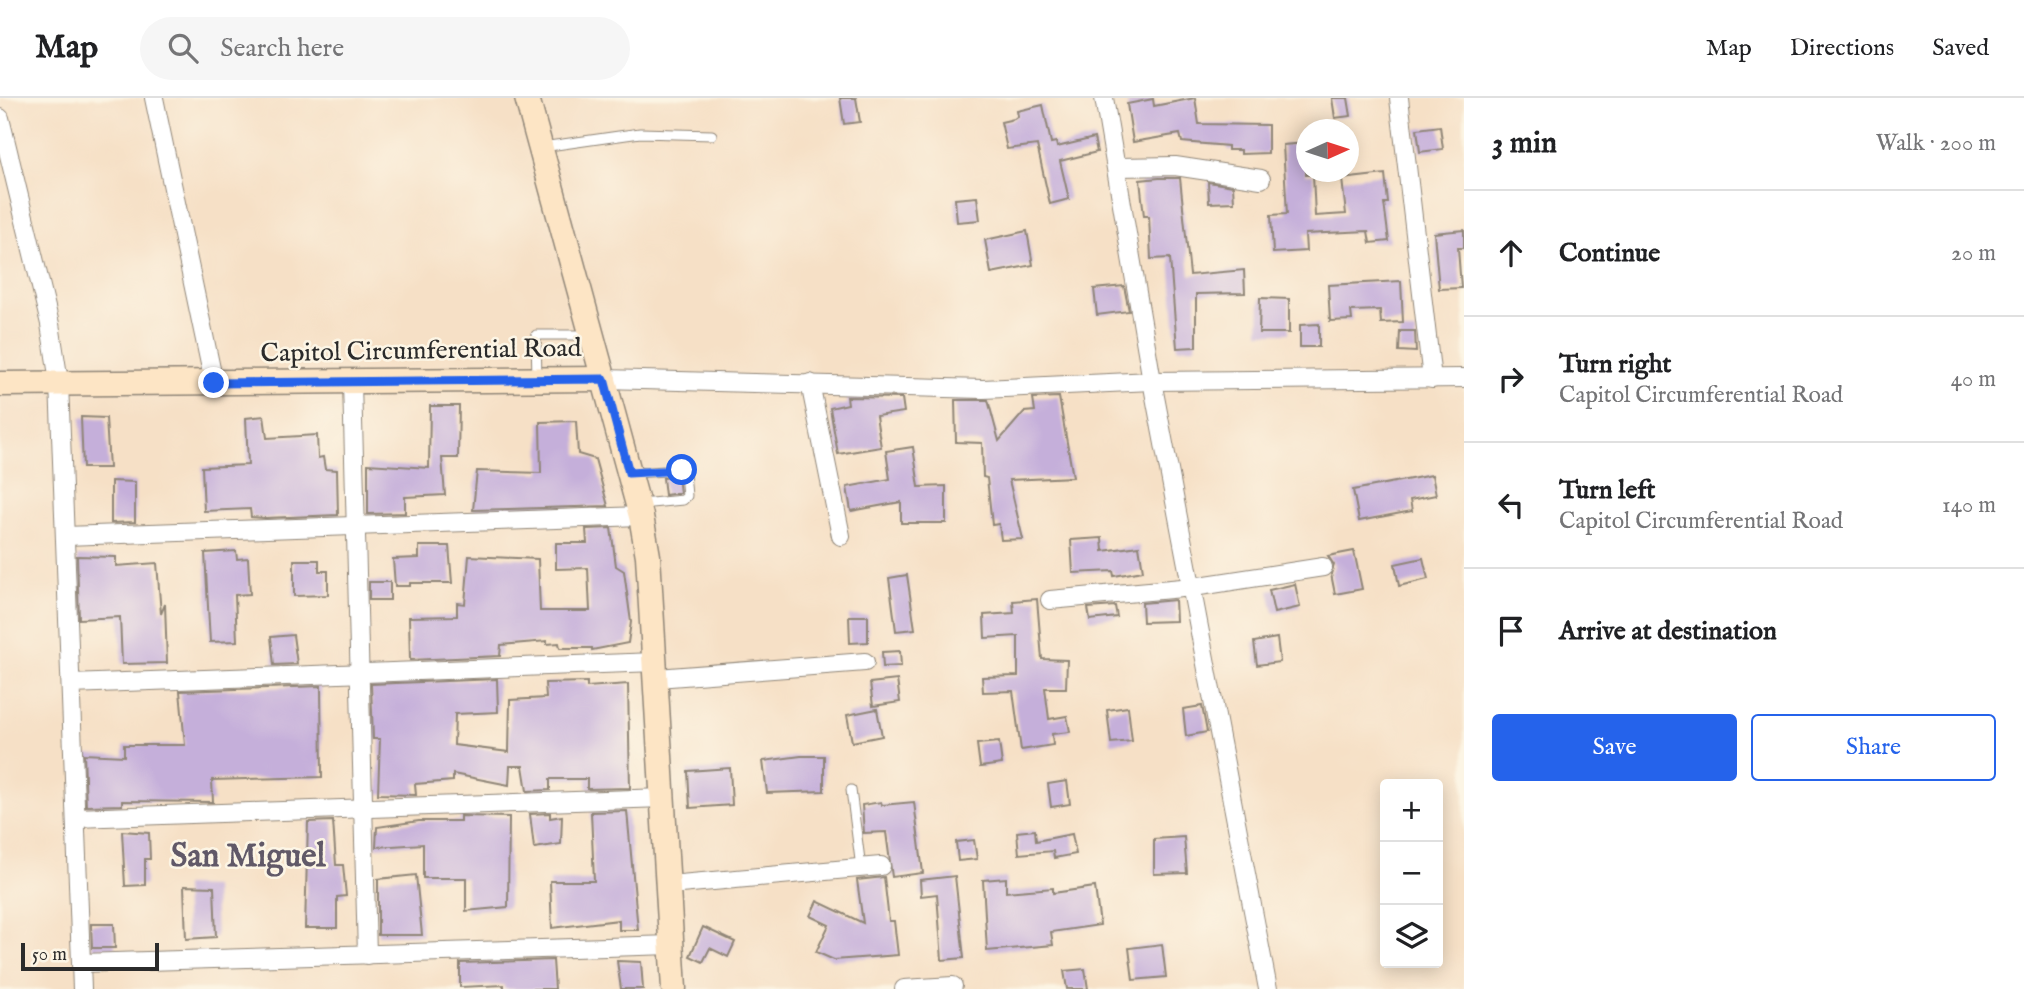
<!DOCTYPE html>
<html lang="en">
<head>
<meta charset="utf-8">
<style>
	:root { --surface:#fff; --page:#f6f6f6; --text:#202124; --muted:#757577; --line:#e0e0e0; --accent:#2563eb }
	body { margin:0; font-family:"IM FELL English",serif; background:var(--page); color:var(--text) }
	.controls { position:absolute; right:21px; bottom:21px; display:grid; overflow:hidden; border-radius:7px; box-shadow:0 4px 18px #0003 }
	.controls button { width:63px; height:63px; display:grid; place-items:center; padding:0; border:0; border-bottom:2px solid var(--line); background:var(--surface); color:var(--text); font:35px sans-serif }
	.compass { position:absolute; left:1296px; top:21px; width:63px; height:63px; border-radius:50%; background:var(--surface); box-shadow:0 4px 18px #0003; rotate:87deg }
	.scale { position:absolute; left:21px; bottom:18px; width:138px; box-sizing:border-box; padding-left:7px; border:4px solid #2b2b2b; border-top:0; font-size:19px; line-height:24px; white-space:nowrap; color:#2b2b2b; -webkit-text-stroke:5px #fcf5e5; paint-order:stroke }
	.stop { position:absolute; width:21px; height:21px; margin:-16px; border:5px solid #2563eb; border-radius:50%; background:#fff }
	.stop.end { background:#2563eb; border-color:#fff; box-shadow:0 2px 7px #0008 }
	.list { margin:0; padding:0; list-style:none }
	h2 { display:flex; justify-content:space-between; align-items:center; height:91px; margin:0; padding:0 28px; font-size:30px }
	h2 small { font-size:23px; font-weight:400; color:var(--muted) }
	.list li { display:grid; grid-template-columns:46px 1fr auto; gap:21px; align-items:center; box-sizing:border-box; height:126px; padding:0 28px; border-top:2px solid var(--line) }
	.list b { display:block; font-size:26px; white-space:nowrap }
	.list p { margin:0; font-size:23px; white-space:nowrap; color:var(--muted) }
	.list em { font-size:23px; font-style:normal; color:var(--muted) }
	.actions { display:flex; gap:14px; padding:21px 28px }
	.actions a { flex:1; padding:16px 0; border:2px solid var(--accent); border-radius:7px; text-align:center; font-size:24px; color:var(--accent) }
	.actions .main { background:var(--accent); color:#fff }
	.icon { flex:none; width:38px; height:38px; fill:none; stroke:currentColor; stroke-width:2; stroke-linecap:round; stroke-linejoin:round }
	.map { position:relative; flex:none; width:1464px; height:891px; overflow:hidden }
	header { display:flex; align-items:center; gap:42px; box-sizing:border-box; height:98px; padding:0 35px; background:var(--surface); border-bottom:2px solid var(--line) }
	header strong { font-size:33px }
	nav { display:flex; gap:38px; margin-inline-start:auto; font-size:24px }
	.search { width:490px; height:63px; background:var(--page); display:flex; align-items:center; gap:18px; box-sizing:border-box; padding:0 24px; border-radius:38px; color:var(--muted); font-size:26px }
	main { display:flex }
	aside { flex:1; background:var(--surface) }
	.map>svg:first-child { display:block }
	.building { fill:#c5afda }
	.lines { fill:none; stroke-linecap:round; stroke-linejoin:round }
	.service-casing { stroke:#908678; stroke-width:11 }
	.minor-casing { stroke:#908678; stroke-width:20 }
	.secondary-casing { stroke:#908678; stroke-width:27 }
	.service { stroke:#fff; stroke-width:9 }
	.minor { stroke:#fff; stroke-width:18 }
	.secondary { stroke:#fde5c5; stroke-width:24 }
	.route { stroke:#2563eb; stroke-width:9 }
	.labels { text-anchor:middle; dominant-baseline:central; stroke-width:5; stroke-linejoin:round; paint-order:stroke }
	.street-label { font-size:26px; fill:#2b2b2b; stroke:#fcf5e5 }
	.district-label { font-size:33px; font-weight:bold; fill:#615968; stroke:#fcf5e5 }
</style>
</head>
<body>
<header>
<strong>Map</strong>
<div class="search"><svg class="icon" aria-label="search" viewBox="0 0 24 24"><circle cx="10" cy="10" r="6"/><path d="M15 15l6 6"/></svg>Search here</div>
<nav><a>Map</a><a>Directions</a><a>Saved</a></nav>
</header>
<main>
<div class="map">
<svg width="1464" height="891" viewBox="0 0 1464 891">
	<rect width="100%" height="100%" fill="#fcf5e5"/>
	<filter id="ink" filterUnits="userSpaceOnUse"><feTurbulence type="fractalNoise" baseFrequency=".0143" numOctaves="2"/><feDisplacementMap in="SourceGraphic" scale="14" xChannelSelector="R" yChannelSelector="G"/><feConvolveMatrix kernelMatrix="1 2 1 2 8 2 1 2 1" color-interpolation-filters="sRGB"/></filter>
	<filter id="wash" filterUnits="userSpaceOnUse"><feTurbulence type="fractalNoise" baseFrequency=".00686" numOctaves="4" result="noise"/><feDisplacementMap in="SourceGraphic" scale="28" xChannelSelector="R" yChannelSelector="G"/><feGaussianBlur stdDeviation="1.57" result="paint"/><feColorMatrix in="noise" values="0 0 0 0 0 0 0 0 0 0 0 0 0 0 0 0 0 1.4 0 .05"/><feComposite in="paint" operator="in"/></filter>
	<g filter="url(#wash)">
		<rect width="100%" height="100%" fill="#f6e0c6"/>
		<g id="blocks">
			<g class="building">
				<polygon points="840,0 856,0 860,24 844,26"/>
				<polygon points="1195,0 1199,26 1268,27 1268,55 1241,56 1241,52 1228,52 1228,48 1182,44 1180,36 1133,44 1127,6 1153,1 1154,8"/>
				<polygon points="1332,0 1348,0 1351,18 1335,20"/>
				<polygon points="1043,7 1051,45 1056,44 1057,49 1094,40 1097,54 1060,63 1069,101 1050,106 1037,47 1007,51 1001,24 1014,21 1018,18 1017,13"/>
				<polygon points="1440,28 1443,51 1420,54 1417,31"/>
				<polygon points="1306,45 1306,77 1313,77 1315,118 1346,116 1342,81 1385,76 1388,105 1384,105 1389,143 1370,145 1368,133 1305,136 1306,153 1273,155 1271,117 1287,116 1283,47"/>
				<polygon points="1159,80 1180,80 1190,177 1244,172 1245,195 1196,196 1196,249 1177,250 1170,160 1151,161 1149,118 1144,118 1140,82"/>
				<polygon points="1208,84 1233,88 1234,104 1209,105"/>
				<polygon points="977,99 980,122 957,124 955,101"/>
				<polygon points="1464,132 1464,150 1458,150 1461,190 1439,191 1434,135"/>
				<polygon points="1027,133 1033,167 991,175 985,142"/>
				<polygon points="1401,183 1403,224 1381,225 1380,212 1351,213 1352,222 1330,223 1328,187"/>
				<polygon points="1124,188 1129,213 1097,217 1094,191"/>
				<polygon points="1260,200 1289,201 1289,235 1259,235"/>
				<polygon points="1319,226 1319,249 1300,249 1300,227"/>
				<polygon points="1400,233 1415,233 1416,254 1399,253"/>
				<polygon points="847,299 902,300 904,314 876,318 881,349 838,356 830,310 848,306"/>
				<polygon points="1059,299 1073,379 1009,382 1023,441 1001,442 999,426 992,427 987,380 983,379 982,345 956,344 955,302 988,302 999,343 1024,314 1035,313 1033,300"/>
				<polygon points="430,308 459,308 458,360 442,360 445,397 405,399 405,415 368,416 368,366 429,370"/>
				<polygon points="264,318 267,340 317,337 318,360 323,359 325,371 337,372 338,417 265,420 251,419 250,411 204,413 202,369 248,367 246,320"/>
				<polygon points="81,319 106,320 109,370 83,370"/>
				<polygon points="576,323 578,356 595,361 608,408 473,412 477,373 541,375 540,324"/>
				<polygon points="913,349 919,389 946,388 946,425 901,425 901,404 851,413 847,389 890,381 886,353"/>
				<polygon points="1432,377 1436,397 1410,402 1412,413 1359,423 1353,392"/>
				<polygon points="678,379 680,395 665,397 663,380"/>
				<polygon points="111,383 135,384 135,424 111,425"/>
				<polygon points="611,430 616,468 624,473 631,524 628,545 592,552 592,550 560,550 559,545 547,546 547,543 501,547 500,558 410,562 409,519 457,518 457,505 465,506 469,458 538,461 540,513 590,513 588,470 556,471 556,445 587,445 586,431"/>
				<polygon points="1102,440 1103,453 1139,448 1143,473 1114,478 1113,473 1073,475 1071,442"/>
				<polygon points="419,448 449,448 452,485 410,485 410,488 395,488 393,461 419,460"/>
				<polygon points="236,453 237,461 248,460 250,496 235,497 237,543 210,544 205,455"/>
				<polygon points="1354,453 1362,491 1335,496 1331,476 1334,467 1328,458"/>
				<polygon points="77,458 116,459 116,468 157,465 161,516 165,506 167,565 122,566 120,519 79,521"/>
				<polygon points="1423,460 1428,481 1399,488 1395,466"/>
				<polygon points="294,462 319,462 319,473 328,473 328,497 294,498"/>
				<polygon points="907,477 915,531 896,533 889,480"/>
				<rect x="369" y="484" width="21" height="18"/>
				<polygon points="1295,486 1300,509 1274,515 1269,492"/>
				<polygon points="1037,501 1042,561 1067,562 1066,590 1045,590 1049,621 1067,618 1070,634 1052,636 1053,647 1021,652 1013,593 983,594 982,579 1018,578 1018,538 985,540 984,517 1014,515 1013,503"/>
				<polygon points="1175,502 1176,523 1143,524 1142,505"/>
				<polygon points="1115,508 1117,519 1090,522 1088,510"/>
				<polygon points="849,518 868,518 868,544 850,545"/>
				<polygon points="293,537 297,566 274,567 271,539"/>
				<polygon points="1277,540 1280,564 1257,567 1254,544"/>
				<polygon points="900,553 901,568 883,569 882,554"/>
				<polygon points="497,581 498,614 455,616 454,647 509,654 510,602 546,600 545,585 587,584 587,589 628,586 630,690 587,691 587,681 550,681 550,692 527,693 523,668 510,668 509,687 453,676 453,683 415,686 416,697 378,696 380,641 373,641 371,586"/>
				<polygon points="897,582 900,604 873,608 870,585"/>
				<polygon points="321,588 322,679 212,682 213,704 122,703 122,707 86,708 84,656 124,658 124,647 185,647 180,593"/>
				<polygon points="1202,608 1207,634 1186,638 1183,611"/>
				<polygon points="1128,609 1132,643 1111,645 1107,612"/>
				<polygon points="877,611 882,638 852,644 847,617"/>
				<polygon points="999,644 1002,666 980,669 977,646"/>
				<polygon points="801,658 824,658 824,693 767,695 763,663"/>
				<polygon points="730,670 732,707 690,710 688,673"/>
				<polygon points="1067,683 1070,706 1051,709 1048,686"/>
				<polygon points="881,704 882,707 914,704 923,775 892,779 886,734 864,735 862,707"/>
				<polygon points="627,713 638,832 619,832 619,822 552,830 550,783 594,783 591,714"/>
				<polygon points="550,715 550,720 562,718 561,746 534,750 530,716"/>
				<polygon points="460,718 509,719 508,809 466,813 466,780 423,780 423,746 376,749 377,729 419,723 460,723"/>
				<polygon points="333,723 336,767 343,767 346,798 337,799 337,830 305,830 308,724"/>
				<polygon points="1035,732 1036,743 1072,736 1076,756 1054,760 1053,753 1019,756 1017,734"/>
				<polygon points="122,733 149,735 150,761 145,761 145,787 125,788"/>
				<polygon points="1184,739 1187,775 1154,776 1154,741"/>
				<polygon points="974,742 977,761 958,763 956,744"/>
				<polygon points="416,777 422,837 378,837 378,781"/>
				<polygon points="955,778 964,860 942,862 937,796 921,798 920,782"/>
				<polygon points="884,779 889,823 894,823 898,857 834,862 816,854 829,827 810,818 817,803 863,825 857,782"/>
				<polygon points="1006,780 1006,794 1053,790 1053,795 1095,789 1100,827 1051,834 1053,847 987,853 983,782"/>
				<polygon points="184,788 214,789 216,839 186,841"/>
				<polygon points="91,826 114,826 115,850 92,850"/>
				<polygon points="703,829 735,844 728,859 710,850 703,864 690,858"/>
				<polygon points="1162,846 1166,879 1133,882 1129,850"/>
				<polygon points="553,862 555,891 504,891 504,887 460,889 460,865"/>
				<polygon points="617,863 641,864 643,891 621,891"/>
				<polygon points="1085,871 1088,891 1067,891 1064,873"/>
			</g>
		</g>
	</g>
	<g filter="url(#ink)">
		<use href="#blocks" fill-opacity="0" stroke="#908678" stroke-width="2"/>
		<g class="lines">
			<defs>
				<g id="service">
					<polyline points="542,49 640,35 712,37"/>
					<polyline points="537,281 536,237 590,237"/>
					<polyline points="633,375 682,372 685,375 687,398 683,402 640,406"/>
					<polyline points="851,692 861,770"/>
				</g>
				<g id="minor">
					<polyline points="154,0 214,285"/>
					<polyline points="1104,0 1152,283 1268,891"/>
					<polyline points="1399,0 1432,281"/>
					<polyline points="0,20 50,226 59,284 82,891"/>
					<polyline points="1118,69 1175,68 1261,81"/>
					<polyline points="604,281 983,291 1152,283 1464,280"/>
					<polyline points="352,284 367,857"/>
					<polyline points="810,285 841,438"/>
					<polyline points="65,438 641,418"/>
					<polyline points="1050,502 1193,489 1323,469"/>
					<polyline points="657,580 865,564"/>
					<polyline points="71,586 656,564"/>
					<polyline points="76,720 664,700"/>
					<polyline points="669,787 881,768"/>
					<polyline points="81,865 672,847"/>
					<polyline points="904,891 953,888"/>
				</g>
				<g id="secondary">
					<polyline points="527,0 641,418 648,458 674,891"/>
					<polyline points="0,286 604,281"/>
				</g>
			</defs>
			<use href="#service" class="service-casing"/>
			<use href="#minor" class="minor-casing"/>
			<use href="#secondary" class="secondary-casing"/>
			<use href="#service" class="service"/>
			<use href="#minor" class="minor"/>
			<use href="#secondary" class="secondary"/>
		</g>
	</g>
	<g class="lines" filter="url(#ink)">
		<polyline class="route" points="214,285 604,281 629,375 682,372"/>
	</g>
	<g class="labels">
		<g class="street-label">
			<text transform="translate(421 253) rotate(-1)">Capitol Circumferential Road</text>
		</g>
		<g class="district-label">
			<text x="248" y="759">San Miguel</text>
		</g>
	</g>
</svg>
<div class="controls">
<button>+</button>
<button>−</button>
<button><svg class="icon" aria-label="layers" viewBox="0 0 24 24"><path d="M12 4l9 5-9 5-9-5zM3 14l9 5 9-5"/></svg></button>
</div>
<svg class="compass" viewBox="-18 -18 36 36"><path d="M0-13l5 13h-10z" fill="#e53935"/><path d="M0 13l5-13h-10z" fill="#757577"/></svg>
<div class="scale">50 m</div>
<div class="stop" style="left:682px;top:372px"></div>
<div class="stop end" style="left:214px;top:285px"></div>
</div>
<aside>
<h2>3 min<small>Walk · 200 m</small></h2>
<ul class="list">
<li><svg class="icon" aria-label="ahead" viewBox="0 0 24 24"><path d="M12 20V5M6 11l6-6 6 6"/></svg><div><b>Continue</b></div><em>20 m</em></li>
<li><svg class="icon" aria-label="right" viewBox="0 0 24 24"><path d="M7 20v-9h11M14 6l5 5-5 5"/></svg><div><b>Turn right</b><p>Capitol Circumferential Road</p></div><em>40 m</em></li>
<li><svg class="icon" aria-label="left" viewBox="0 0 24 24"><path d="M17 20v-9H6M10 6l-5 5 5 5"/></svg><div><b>Turn left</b><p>Capitol Circumferential Road</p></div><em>140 m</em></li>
<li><svg class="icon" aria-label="arrive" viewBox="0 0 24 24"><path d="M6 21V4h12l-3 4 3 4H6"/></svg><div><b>Arrive at destination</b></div></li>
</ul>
<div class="actions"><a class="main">Save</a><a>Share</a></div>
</aside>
</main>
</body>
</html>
